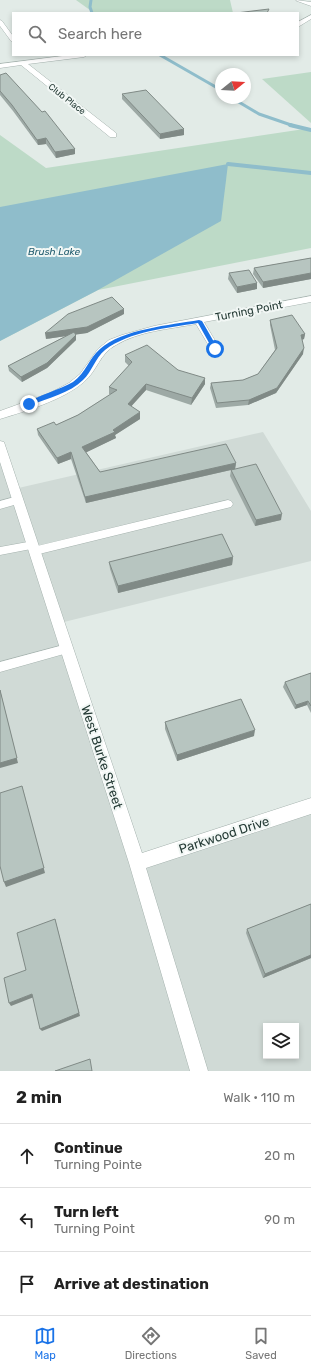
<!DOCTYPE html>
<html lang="en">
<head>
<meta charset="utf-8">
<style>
	:root { --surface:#fff; --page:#f6f6f6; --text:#222; --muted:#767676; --line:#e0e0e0; --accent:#1a73e8 }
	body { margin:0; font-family:Rubik,sans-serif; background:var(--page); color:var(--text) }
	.controls { position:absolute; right:12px; bottom:12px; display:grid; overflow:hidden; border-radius:0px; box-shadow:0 2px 6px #0003 }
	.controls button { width:36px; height:36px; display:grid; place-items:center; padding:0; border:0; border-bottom:1px solid var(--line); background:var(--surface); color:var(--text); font:20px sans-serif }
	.compass { position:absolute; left:215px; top:68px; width:36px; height:36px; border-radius:50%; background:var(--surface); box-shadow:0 2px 6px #0003; rotate:72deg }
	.stop { position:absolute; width:12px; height:12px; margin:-9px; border:3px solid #1a73e8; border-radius:50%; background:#fff }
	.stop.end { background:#1a73e8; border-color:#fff; box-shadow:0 1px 4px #0008 }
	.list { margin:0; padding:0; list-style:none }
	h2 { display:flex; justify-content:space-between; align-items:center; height:52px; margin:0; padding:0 16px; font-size:17px }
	h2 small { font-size:13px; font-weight:400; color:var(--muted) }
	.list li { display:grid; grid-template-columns:26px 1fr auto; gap:12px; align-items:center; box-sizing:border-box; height:64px; padding:0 16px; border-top:1px solid var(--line) }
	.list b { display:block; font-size:15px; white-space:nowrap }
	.list p { margin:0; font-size:13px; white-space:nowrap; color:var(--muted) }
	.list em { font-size:13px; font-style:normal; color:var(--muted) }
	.icon { flex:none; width:22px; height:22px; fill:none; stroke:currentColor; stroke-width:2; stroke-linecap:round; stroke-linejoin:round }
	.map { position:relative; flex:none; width:311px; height:1071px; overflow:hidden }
	.search { position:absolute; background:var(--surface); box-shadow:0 2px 6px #0003; left:12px; right:12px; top:12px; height:44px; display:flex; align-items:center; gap:10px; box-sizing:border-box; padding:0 14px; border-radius:0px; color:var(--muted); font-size:15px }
	.sheet { height:244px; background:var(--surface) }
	nav { display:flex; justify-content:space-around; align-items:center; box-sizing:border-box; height:56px; border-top:1px solid var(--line); background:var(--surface); font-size:11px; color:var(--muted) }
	nav a { display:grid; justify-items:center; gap:2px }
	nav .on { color:var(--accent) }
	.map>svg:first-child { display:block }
	.built { fill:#d0dad6; fill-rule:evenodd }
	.green { fill:#bddac7 }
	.water { fill:#8fbdcb }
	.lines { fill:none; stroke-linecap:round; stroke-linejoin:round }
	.stream-far1 { stroke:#8fbdcb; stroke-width:3 }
	.stream { stroke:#8fbdcb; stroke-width:4 }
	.lane-casing { stroke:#a5b2ae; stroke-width:1 }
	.street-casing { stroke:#a5b2ae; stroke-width:1 }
	.lane { fill:#fff; fill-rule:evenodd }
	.street { fill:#fff; fill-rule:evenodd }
	.wall { fill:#9da9a5 }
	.shaded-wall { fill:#808a86 }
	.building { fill:#b7c5c0; stroke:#808a86 }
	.route { fill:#1a73e8 }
	.labels { text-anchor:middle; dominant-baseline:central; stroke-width:4; stroke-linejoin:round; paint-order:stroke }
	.far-street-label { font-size:9px; fill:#243a35; stroke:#f2f7f5 }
	.far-water-label { font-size:10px; font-style:italic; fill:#235e70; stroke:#f2f7f5 }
	.street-label { font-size:11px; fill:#243a35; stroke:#f2f7f5 }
	.near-street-label { font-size:13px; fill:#243a35; stroke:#f2f7f5 }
</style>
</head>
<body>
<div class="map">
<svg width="311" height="1071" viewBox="0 0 311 1071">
	<rect width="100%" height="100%" fill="#e2ebe7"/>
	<path class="built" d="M263,432L311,511V561L64,622L137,871L311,812V1071H0V442L14,489ZM266,1026H296V1056H266Z"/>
	<g class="green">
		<polygon points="76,0 230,0 233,13 94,13"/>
		<polygon points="311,72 311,123 262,79"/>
		<polygon points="311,128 311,248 98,290 0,341 0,135 46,168"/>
	</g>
	<polygon class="water" points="228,164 221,221 98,290 0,341 0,207"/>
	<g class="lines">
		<g class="stream-far1">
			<polyline points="91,0 90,7 92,13"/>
			<polyline points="160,55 221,90"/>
			<polyline points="232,98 259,114 294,126"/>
		</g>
		<g class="stream">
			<polyline points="290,125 311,130"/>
			<polyline points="228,164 311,173"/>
		</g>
		<defs>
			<g id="lane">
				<polygon points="18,496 21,497 23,500 21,503 0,509 0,501"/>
				<polygon points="228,500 231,501 233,504 231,507 35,555 31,554 31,549 0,555 0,547 33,541 37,542 37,546"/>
				<polygon points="67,644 71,646 73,649 71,652 0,672 0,662"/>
			</g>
			<g id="street">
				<polygon points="296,0 311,2 311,6 297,1"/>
				<polygon points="311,15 311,19 298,27 298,22"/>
				<polygon points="0,20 2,21 13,36 13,42 11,41 0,26"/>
				<polygon points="70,55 87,55 84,57 28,64 116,133 116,137 110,137 21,65 0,68 0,64"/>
				<path d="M311,296V302L204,322L220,349L215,352L212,351L196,324C170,329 139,331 116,345C100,353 97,371 84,382C63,400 26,411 0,419V411L50,393L69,383L80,374L98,349L109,340L122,335L154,326Z"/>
				<polygon points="0,441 4,442 5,445 142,853 311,798 311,814 146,868 208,1071 190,1071 129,863 0,462"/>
			</g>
		</defs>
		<use href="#lane" class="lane-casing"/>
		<use href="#street" class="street-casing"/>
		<use href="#lane" class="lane"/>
		<use href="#street" class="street"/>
	</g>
	<g class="wall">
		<polygon points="0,75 75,149 75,154 56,158 46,144 38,145 13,111 0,95"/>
		<polygon points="122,94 184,135 160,139 122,99"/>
		<polygon points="311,258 311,279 263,288 253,274 254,268"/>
		<polygon points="229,273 257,283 257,289 237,293 228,279"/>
		<polygon points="124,314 87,333 76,334 76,340 47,368 22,382 9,371 8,366 66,336 46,339"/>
		<polygon points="270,320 305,334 304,339 302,340 303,354 276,393 248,405 216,408 210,388 211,383 243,380 258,374 275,350 270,325"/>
		<polygon points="125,355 178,370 205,384 191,405 146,390 131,406 140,419 115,435 116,438 86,452 100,472 236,463 235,469 281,520 255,526 230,476 231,470 86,503 71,459 58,464 38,435 37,429 56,425 78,415 111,394 109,394 109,387 129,366 125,362"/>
		<polygon points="233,557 232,565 118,593 110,569 109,562"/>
		<polygon points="311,673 311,713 307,705 295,709 283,687 285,682"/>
		<polygon points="165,722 254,736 177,761 165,729"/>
		<polygon points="311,904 311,958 263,978 246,933 247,929"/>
	</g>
	<g class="shaded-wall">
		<polygon points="184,129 184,135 160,139 160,134"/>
		<polygon points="46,138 46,144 38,145 37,140"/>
		<polygon points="75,149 75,154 56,158 55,152"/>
		<polygon points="311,273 311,279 263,288 263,282"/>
		<polygon points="257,283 257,289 237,293 237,287"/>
		<polygon points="124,309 124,314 87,333 46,339 45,333"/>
		<polygon points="305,334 304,339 300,340 301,335"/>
		<polygon points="76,335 76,340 47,368 22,382 21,377"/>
		<polygon points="304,348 303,354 276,393 248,405 249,400"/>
		<polygon points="205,378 205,384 191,405 192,398"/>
		<polygon points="146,384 146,390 128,410 128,404"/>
		<polygon points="140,412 140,419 115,435 116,438 83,454 82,447 113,430"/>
		<polygon points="71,452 71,459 58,464 57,458"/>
		<polygon points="236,463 235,469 86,503 85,497"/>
		<polygon points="282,514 281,520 255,526 256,520"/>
		<polygon points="233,557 232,565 118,593 118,586"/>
		<polygon points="0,690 18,763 0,768"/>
		<polygon points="308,701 307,705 295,709 296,705"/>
		<polygon points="255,730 254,736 177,761 177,755"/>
		<polygon points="22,786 45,873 6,887 4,882"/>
		<polygon points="55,919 80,1016 42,1031 40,1029"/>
		<polygon points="311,955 311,958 263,978 265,974"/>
		<polygon points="32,994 34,997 11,1006 9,1003"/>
	</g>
	<g class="building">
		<polygon points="269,9 267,13 236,13"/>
		<polygon points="6,73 42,112 45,111 75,149 55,152 46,138 37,140 12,105 0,91 0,75"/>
		<polygon points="146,90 184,129 160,134 122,94"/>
		<polygon points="311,258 311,273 263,282 254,268"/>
		<polygon points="249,270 257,283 237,287 229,273"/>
		<polygon points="112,297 124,309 87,327 45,333 68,314"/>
		<polygon points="292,315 305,334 301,335 304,348 277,388 249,400 217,403 211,383 243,380 258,374 277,348 270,320"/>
		<polygon points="74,332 76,335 47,363 21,377 8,366"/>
		<polygon points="147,345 178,370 205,378 192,398 146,384 128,404 140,412 113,430 115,432 82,447 100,472 226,444 236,463 85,497 71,452 57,458 37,429 54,422 56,425 78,415 117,390 109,387 132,362 125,355"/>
		<polygon points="256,464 282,514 256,520 231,470"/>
		<polygon points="222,534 233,557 118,586 109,562"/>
		<polygon points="311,673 311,706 308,701 296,705 285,682"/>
		<polygon points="0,690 17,758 0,763"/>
		<polygon points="241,699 255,730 177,755 165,722"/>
		<polygon points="22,786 44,868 4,882 0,866 0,793"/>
		<polygon points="311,904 311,955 265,974 247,929"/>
		<polygon points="55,919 79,1013 40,1029 32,994 9,1003 4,978 26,970 17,933"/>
		<polygon points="90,1059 92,1071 55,1071"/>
	</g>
	<path class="route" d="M199,320L202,321L218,349L217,350H213L198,323C167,328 130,331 105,350C95,358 92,372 83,380C70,393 48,398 31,405L26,404C37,395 60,390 73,382C86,373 89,358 100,349C122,329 171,325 199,320Z"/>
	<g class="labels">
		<g class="far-street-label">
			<text transform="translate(67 99) rotate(38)">Club Place</text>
		</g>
		<g class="far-water-label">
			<text x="54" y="252">Brush Lake</text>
		</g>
		<g class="street-label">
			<text transform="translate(249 311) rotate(-11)">Turning Point</text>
		</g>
		<g class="near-street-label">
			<text transform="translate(102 757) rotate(72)">West Burke Street</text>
			<text transform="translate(224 835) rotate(-18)">Parkwood Drive</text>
		</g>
	</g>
</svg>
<div class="controls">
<button><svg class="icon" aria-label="layers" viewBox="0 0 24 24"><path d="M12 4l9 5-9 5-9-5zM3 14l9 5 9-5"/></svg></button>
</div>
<svg class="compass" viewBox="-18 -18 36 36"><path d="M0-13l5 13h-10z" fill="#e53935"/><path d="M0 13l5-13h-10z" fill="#767676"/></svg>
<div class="stop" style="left:215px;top:349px"></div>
<div class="stop end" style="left:29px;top:404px"></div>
<div class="search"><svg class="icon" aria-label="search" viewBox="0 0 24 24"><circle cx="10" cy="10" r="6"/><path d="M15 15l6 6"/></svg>Search here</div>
</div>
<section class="sheet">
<h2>2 min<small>Walk · 110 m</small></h2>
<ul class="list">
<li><svg class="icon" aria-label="ahead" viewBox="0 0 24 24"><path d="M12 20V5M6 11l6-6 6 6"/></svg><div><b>Continue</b><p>Turning Pointe</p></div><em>20 m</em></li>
<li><svg class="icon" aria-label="left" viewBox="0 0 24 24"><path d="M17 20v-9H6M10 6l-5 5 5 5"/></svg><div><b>Turn left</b><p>Turning Point</p></div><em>90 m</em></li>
<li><svg class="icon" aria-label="arrive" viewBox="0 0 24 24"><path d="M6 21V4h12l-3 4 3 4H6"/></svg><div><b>Arrive at destination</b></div></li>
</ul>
</section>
<nav>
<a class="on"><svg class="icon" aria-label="map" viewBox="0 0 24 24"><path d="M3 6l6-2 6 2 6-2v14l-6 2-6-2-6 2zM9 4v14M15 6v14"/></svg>Map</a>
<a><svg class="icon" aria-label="directions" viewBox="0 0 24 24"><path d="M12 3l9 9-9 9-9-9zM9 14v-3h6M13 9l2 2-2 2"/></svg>Directions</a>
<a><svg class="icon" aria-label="saved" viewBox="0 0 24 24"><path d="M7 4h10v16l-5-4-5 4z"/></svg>Saved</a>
</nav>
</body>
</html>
